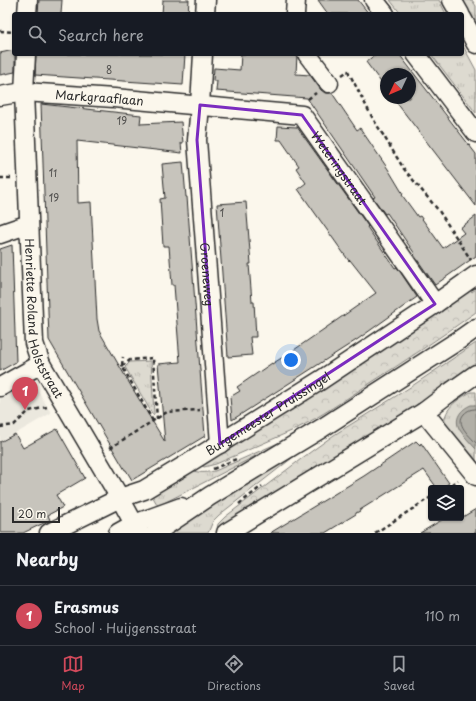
<!DOCTYPE html>
<html lang="en">
<head>
<meta charset="utf-8">
<style>
	:root { --surface:#171b24; --page:#242831; --text:#f1f3f6; --muted:#9ea1a6; --line:#363941; --accent:#d1495b }
	body { margin:0; font-family:"Playpen Sans",sans-serif; background:var(--page); color:var(--text) }
	.controls { position:absolute; right:12px; bottom:12px; display:grid; overflow:hidden; border-radius:4px; box-shadow:0 1px 3px #0004 }
	.controls button { width:36px; height:36px; display:grid; place-items:center; padding:0; border:0; border-bottom:1px solid var(--line); background:var(--surface); color:var(--text); font:20px sans-serif }
	.compass { position:absolute; left:380px; top:68px; width:36px; height:36px; border-radius:50%; background:var(--surface); box-shadow:0 1px 3px #0004; rotate:226deg }
	.scale { position:absolute; left:12px; bottom:10px; width:48px; box-sizing:border-box; padding-left:4px; border:2px solid #2b2b2b; border-top:0; font-size:11px; line-height:14px; white-space:nowrap; color:#2b2b2b; -webkit-text-stroke:3px #fbf7ec; paint-order:stroke }
	.you { position:absolute; left:291px; top:360px; width:14px; height:14px; margin:-10px; border:3px solid #fff; border-radius:50%; background:#1a73e8; box-shadow:0 0 0 6px #1a73e833 }
	.badge { display:grid; place-items:center; width:26px; height:26px; border-radius:50%; background:var(--accent); color:#fff; font-size:13px; font-weight:700 }
	.pin { position:absolute; translate:-50% -33px; filter:drop-shadow(0 1px 2px #0008) }
	.pin::after { content:''; position:absolute; top:21px; width:14px; height:12px; background:inherit; clip-path:polygon(0 0,100% 0,50% 100%) }
	.list { margin:0; padding:0; list-style:none }
	h2 { display:flex; justify-content:space-between; align-items:center; height:52px; margin:0; padding:0 16px; font-size:17px }
	h2 small { font-size:13px; font-weight:400; color:var(--muted) }
	.list li { display:grid; grid-template-columns:26px 1fr auto; gap:12px; align-items:center; box-sizing:border-box; height:60px; padding:0 16px; border-top:1px solid var(--line) }
	.list b { display:block; font-size:15px; white-space:nowrap }
	.list p { margin:0; font-size:13px; white-space:nowrap; color:var(--muted) }
	.list em { font-size:13px; font-style:normal; color:var(--muted) }
	.icon { flex:none; width:22px; height:22px; fill:none; stroke:currentColor; stroke-width:2; stroke-linecap:round; stroke-linejoin:round }
	.map { position:relative; flex:none; width:476px; height:533px; overflow:hidden }
	.search { position:absolute; background:var(--surface); box-shadow:0 1px 3px #0004; left:12px; right:12px; top:12px; height:44px; display:flex; align-items:center; gap:10px; box-sizing:border-box; padding:0 14px; border-radius:4px; color:var(--muted); font-size:15px }
	.sheet { height:112px; background:var(--surface) }
	nav { display:flex; justify-content:space-around; align-items:center; box-sizing:border-box; height:56px; border-top:1px solid var(--line); background:var(--surface); font-size:11px; color:var(--muted) }
	nav a { display:grid; justify-items:center; gap:2px }
	nav .on { color:var(--accent) }
	.map>svg:first-child { display:block }
	.built { fill:#ebe8de }
	.grass { fill:url(#grass-tufts); stroke:#84827e }
	.forest { fill:url(#forest-crowns); stroke:#84827e }
	.water { fill:#b1afa7; stroke:#7b7a75 }
	.lines { fill:none; stroke-linecap:round; stroke-linejoin:round }
	.shore { stroke:#61605d; stroke-width:1 }
	.building { fill:#c7c4bc; stroke:#2b2b2b }
	.minor-casing { stroke:#2b2b2b; stroke-width:21 }
	.path { stroke:#2b2b2b; stroke-width:2.5; stroke-dasharray:4 3; stroke-linecap:butt }
	.minor { stroke:#fbf7ec; stroke-width:18 }
	.marked { fill:none; stroke:#7b2cbf; stroke-width:3; stroke-linejoin:round }
	.labels { text-anchor:middle; dominant-baseline:central; stroke-width:3; stroke-linejoin:round; paint-order:stroke }
	.number-label { font-size:10px; fill:#52514f }
	.street-label { font-size:12px; fill:#2b2b2b; stroke:#fbf7ec }
</style>
</head>
<body>
<div class="map">
<svg width="476" height="533" viewBox="0 0 476 533">
	<defs>
		<pattern id="grass-tufts" width="24" height="20" patternUnits="userSpaceOnUse"><rect width="24" height="20" fill="#dddad0"/><path d="M3 7l-1-3M5 7V3M7 7l1-3M15 17l-1-3M17 17v-4M19 17l1-3" fill="none" stroke="#bebbb3"/></pattern>
		<pattern id="forest-crowns" width="20" height="18" patternUnits="userSpaceOnUse"><rect width="20" height="18" fill="#dddad0"/><path d="M2 6a3 3 0 1 1 6 0M12 15a3 3 0 1 1 6 0" fill="none" stroke="#bebbb3"/></pattern>
	</defs>
	<rect width="100%" height="100%" fill="#fbf7ec"/>
	<filter id="ink" filterUnits="userSpaceOnUse"><feTurbulence type="fractalNoise" baseFrequency=".025" numOctaves="2"/><feDisplacementMap in="SourceGraphic" scale="8" xChannelSelector="R" yChannelSelector="G"/><feConvolveMatrix kernelMatrix="1 2 1 2 8 2 1 2 1" color-interpolation-filters="sRGB"/></filter>
	<g filter="url(#ink)">
		<polygon class="built" points="30,377 51,413 15,434 14,433 0,441 0,394"/>
		<g class="grass">
			<polygon points="390,0 439,0 446,14 401,14"/>
			<polygon points="456,0 472,0 476,6 476,35"/>
			<polygon points="462,44 476,70 476,113 431,54 462,54"/>
			<polygon points="151,361 154,414 153,415 125,367 130,362"/>
			<path d="M471,392H476V405H474L459,429L476,449V467L445,426C442,410 457,399 471,392Z"/>
			<path d="M278,443L279,444L158,506L150,492L190,470C200,473 204,473 215,471Z"/>
			<polygon points="301,450 301,451 219,515 213,521 208,533 174,533 172,530"/>
		</g>
		<g class="forest">
			<path d="M469,287L472,292L476,289V312C441,337 405,361 369,384C345,400 321,416 296,429L216,464L204,467L201,465Z"/>
			<polygon points="476,343 476,368 397,423 218,531 217,529 218,524 225,517 305,456 334,435 412,386"/>
		</g>
		<path class="water" d="M471,405H476V449C471,443 464,437 460,430C453,419 461,409 471,405Z"/>
		<g class="lines">
			<path class="shore" d="M476,409C471,409 468,410 464,414C455,424 469,435 476,443"/>
		</g>
		<g class="building">
			<polygon points="39,0 62,0 61,14 38,14"/>
			<polygon points="163,0 189,0 188,14 162,14"/>
			<polygon points="318,0 358,0 369,14 328,14"/>
			<polygon points="14,50 14,54 15,54 15,72 0,75 0,53"/>
			<polygon points="36,54 185,54 183,85 35,75"/>
			<polygon points="241,54 297,54 296,74 310,75 321,90 325,93 332,93 357,130 360,128 388,169 403,194 402,195 418,217 420,216 443,248 464,233 460,228 476,216 476,256 435,285 414,255 415,254 408,244 387,213 385,214 373,198 375,197 307,98 216,91 217,81 213,81 214,68 240,70"/>
			<polygon points="376,54 399,54 476,154 476,206 393,98 410,98 410,74 386,74 386,89 366,62"/>
			<polygon points="41,104 141,115 140,124 181,122 183,143 181,143 182,153 77,141 78,203 91,202 97,319 99,331 131,386 165,442 158,364 180,362 174,285 172,285 169,246 163,246 160,199 165,198 162,164 183,162 186,197 187,197 205,436 132,480 126,470 125,470 49,340"/>
			<polygon points="278,126 297,127 368,226 367,227 395,268 397,267 417,297 358,339 232,420 230,397 240,391 237,387 272,363 272,364 291,352 376,293 350,260 349,261 298,189 306,183 296,168 299,166 281,140 277,140"/>
			<polygon points="246,202 251,264 249,264 252,302 254,302 256,337 250,337 252,355 228,357 217,204"/>
			<polygon points="12,245 16,362 0,371 0,249"/>
			<polygon points="57,429 85,478 56,495 63,507 48,515 50,520 23,533 0,533 0,442 15,434 23,448"/>
			<polygon points="416,441 420,445 421,443 449,483 442,488 437,488 424,470 360,510 360,511 356,513 356,514 325,533 270,533 364,476"/>
			<polygon points="476,509 476,533 420,533 445,518 461,518"/>
		</g>
		<g class="lines">
			<defs>
				<g id="minor">
					<polyline points="374,0 385,14"/>
					<polyline points="452,0 460,14"/>
					<polyline points="27,14 28,0"/>
					<polyline points="205,14 206,0"/>
					<polyline points="295,14 296,0"/>
					<polyline points="462,18 476,44"/>
					<path id="s1" d="M26,54L24,92L34,343L41,364L120,498L139,533"/>
					<path id="s2" d="M203,54L200,105L197,140L207,270L220,444"/>
					<polyline points="307,54 329,83"/>
					<polyline points="416,54 476,133"/>
					<path id="s3" d="M0,96L24,92L114,98L302,115L370,211L435,304"/>
					<polyline points="0,234 29,224"/>
					<polyline points="0,387 41,364"/>
					<polyline points="424,412 476,476"/>
					<path id="s4" d="M49,533L120,498L144,490L187,464L321,380L435,304L476,275"/>
					<polyline points="118,533 134,524 181,507"/>
					<polyline points="155,533 210,496 322,428 459,340 476,328"/>
					<polyline points="226,533 424,412 449,393 476,374"/>
				</g>
			</defs>
			<use href="#minor" class="minor-casing"/>
			<g class="path">
				<polyline points="0,31 14,32"/>
				<polyline points="342,75 348,71 372,117 404,169 439,211 471,260"/>
				<polyline points="308,99 316,93"/>
				<polyline points="0,178 11,178"/>
				<polyline points="122,365 123,357"/>
				<polyline points="153,421 122,366 130,360 153,358 157,419"/>
				<polyline points="0,427 14,425 29,411 47,407"/>
				<polyline points="110,448 167,412 200,410"/>
				<polyline points="213,469 236,459"/>
				<polyline points="446,488 458,480"/>
				<polyline points="239,504 262,486"/>
				<polyline points="375,533 431,497"/>
			</g>
			<use href="#minor" class="minor"/>
		</g>
	</g>
	<path class="marked" d="M200,105L302,115L435,304L220,444L197,140Z"/>
	<g class="labels">
		<g class="number-label">
			<text x="109" y="69">8</text>
			<text x="122" y="120">19</text>
			<text x="53" y="172">11</text>
			<text x="54" y="197">19</text>
			<text x="222" y="212">1</text>
		</g>
		<g class="street-label">
			<text stroke="none"><textPath href="#s3" startOffset="100">Markgraaflaan</textPath></text>
			<text stroke="none"><textPath href="#s3" startOffset="368">Weteringstraat</textPath></text>
			<text stroke="none"><textPath href="#s2" startOffset="221">Groeneweg</textPath></text>
			<text stroke="none"><textPath href="#s1" startOffset="267">Henriette Roland Holststraat</textPath></text>
			<text stroke="none"><textPath href="#s4" startOffset="250">Burgemeester Pruissingel</textPath></text>
		</g>
	</g>
</svg>
<div class="controls">
<button><svg class="icon" aria-label="layers" viewBox="0 0 24 24"><path d="M12 4l9 5-9 5-9-5zM3 14l9 5 9-5"/></svg></button>
</div>
<svg class="compass" viewBox="-18 -18 36 36"><path d="M0-13l5 13h-10z" fill="#e53935"/><path d="M0 13l5-13h-10z" fill="#9ea1a6"/></svg>
<div class="scale">20 m</div>
<div class="you"></div>
<div class="pin badge" style="left:25px;top:410px">1</div>
<div class="search"><svg class="icon" aria-label="search" viewBox="0 0 24 24"><circle cx="10" cy="10" r="6"/><path d="M15 15l6 6"/></svg>Search here</div>
</div>
<section class="sheet">
<h2>Nearby<small></small></h2>
<ul class="list">
<li><span class="badge">1</span><div><b>Erasmus</b><p>School · Huijgensstraat</p></div><em>110 m</em></li>
</ul>
</section>
<nav>
<a class="on"><svg class="icon" aria-label="map" viewBox="0 0 24 24"><path d="M3 6l6-2 6 2 6-2v14l-6 2-6-2-6 2zM9 4v14M15 6v14"/></svg>Map</a>
<a><svg class="icon" aria-label="directions" viewBox="0 0 24 24"><path d="M12 3l9 9-9 9-9-9zM9 14v-3h6M13 9l2 2-2 2"/></svg>Directions</a>
<a><svg class="icon" aria-label="saved" viewBox="0 0 24 24"><path d="M7 4h10v16l-5-4-5 4z"/></svg>Saved</a>
</nav>
</body>
</html>
